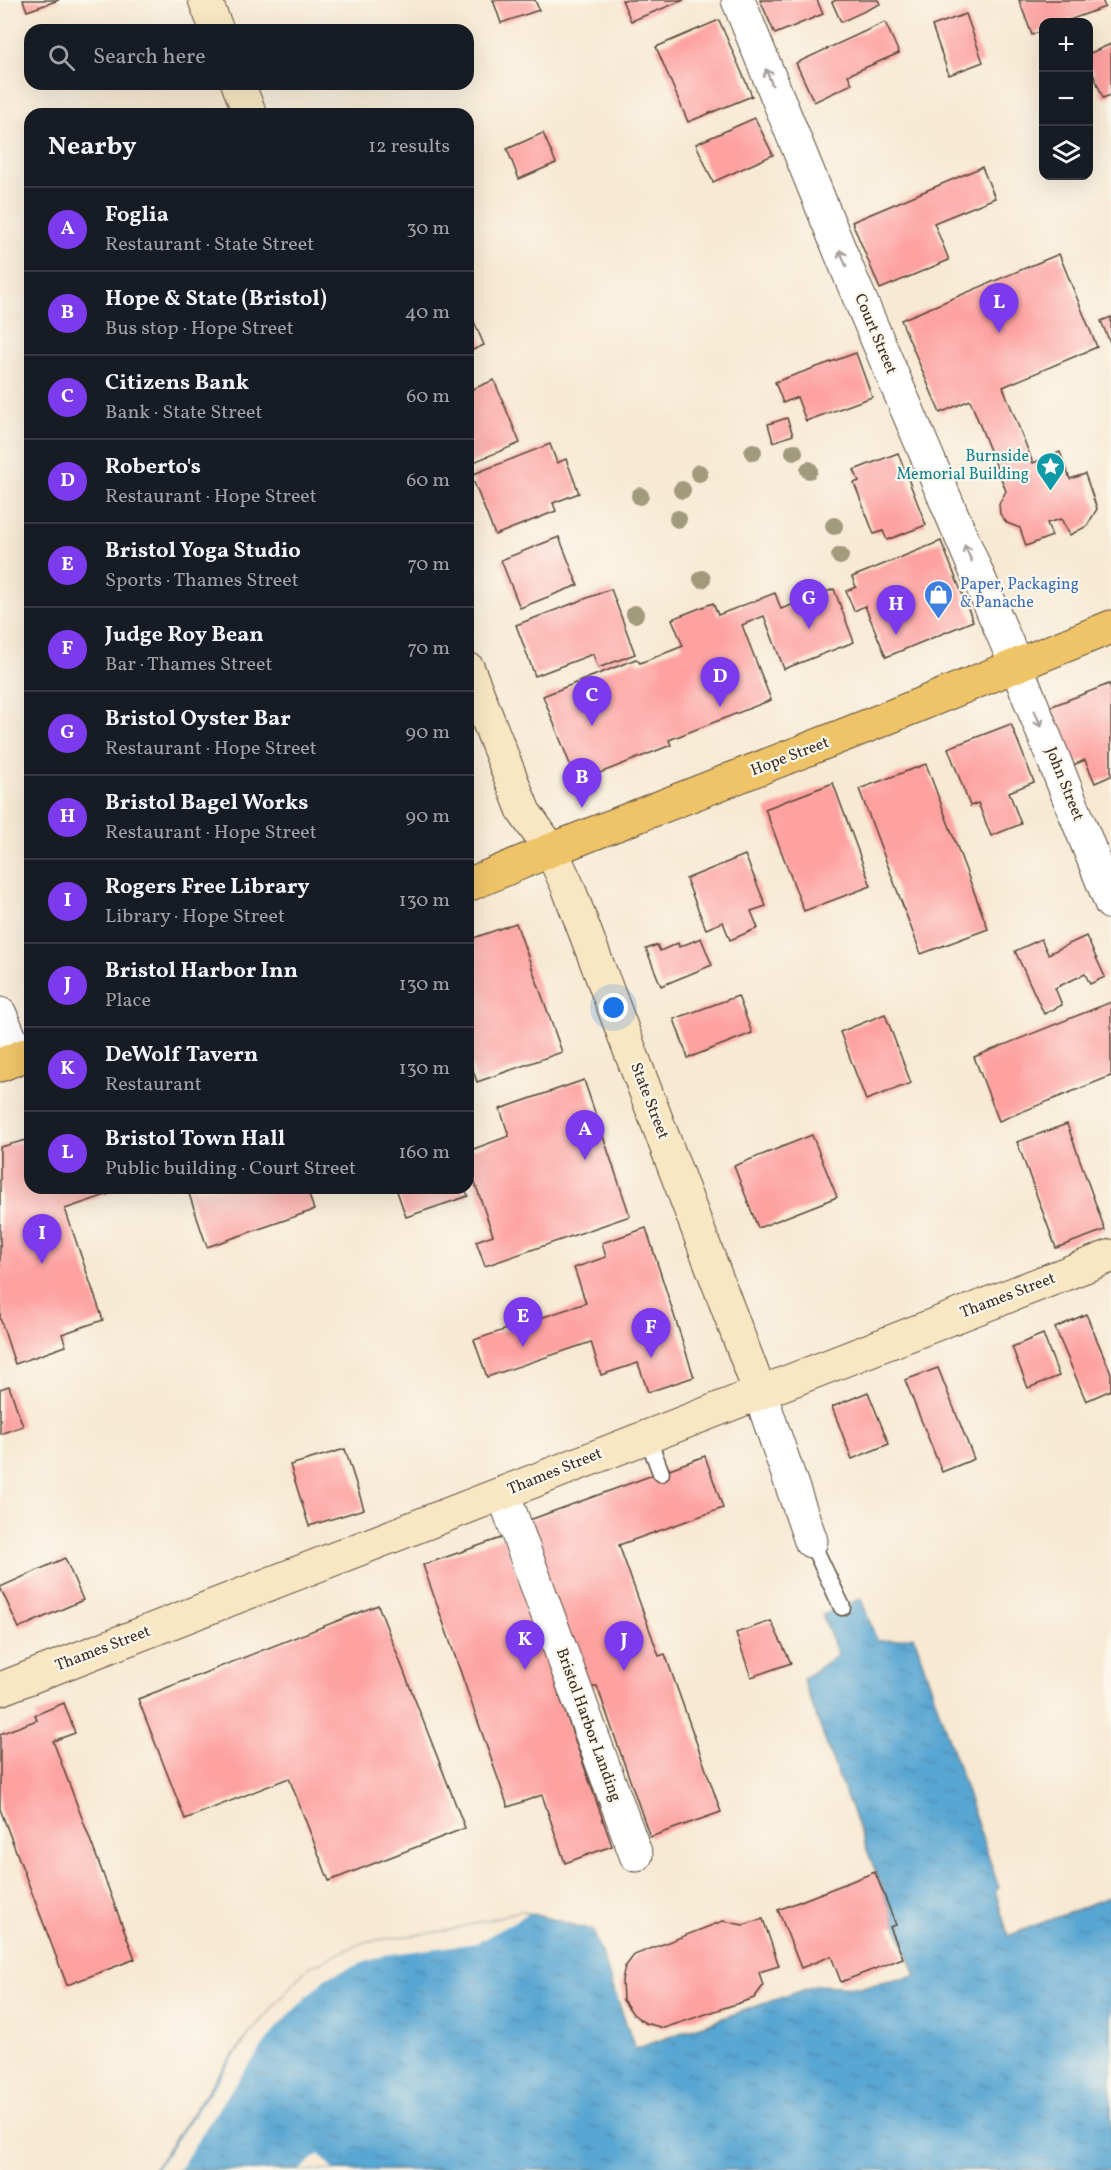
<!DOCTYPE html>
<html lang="en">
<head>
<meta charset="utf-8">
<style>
	:root { --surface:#171b24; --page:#20242c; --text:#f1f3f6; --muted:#9ea1a6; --line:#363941; --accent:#7c3aed }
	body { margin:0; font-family:Vollkorn,serif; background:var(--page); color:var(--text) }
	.controls { position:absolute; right:18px; top:18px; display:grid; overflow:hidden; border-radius:12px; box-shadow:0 6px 24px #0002 }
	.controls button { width:54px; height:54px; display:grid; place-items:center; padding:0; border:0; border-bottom:2px solid var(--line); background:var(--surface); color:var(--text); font:30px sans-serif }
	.you { position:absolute; left:614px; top:1008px; width:21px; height:21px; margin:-15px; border:4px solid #fff; border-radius:50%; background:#1a73e8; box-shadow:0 0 0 9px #1a73e833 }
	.badge { display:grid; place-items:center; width:39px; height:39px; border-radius:50%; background:var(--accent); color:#fff; font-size:20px; font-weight:700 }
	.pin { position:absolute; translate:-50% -50px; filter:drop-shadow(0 2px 3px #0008) }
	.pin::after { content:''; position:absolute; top:32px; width:21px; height:18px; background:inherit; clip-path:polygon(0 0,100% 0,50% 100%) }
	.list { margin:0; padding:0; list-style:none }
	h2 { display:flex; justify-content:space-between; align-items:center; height:78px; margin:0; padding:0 24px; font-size:26px }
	h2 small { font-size:20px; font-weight:400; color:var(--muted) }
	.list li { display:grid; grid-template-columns:39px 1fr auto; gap:18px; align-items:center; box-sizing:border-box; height:84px; padding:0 24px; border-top:2px solid var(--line) }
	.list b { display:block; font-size:22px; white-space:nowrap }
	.list p { margin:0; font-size:20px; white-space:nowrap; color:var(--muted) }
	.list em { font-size:20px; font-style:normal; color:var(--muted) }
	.icon { flex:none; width:33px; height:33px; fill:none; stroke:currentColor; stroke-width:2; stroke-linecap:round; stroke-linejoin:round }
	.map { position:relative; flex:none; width:1111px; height:2170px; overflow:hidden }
	.search { position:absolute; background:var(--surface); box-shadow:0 6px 24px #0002; left:24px; top:24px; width:450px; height:66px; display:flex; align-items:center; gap:15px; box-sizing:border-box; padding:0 21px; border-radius:18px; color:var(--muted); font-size:22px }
	.panel { position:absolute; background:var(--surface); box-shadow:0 6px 24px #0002; left:24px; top:108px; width:450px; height:1086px; border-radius:18px }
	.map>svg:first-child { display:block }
	.water { fill:url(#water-ripples); stroke:#4a6878; stroke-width:1.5 }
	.pier { fill:#f7e9d3 }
	.building { fill:#fda2a1 }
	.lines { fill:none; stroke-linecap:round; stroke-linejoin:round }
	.lane-casing { stroke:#574739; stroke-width:19 }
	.street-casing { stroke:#574739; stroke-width:35 }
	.secondary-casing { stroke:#574739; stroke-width:35 }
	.primary-casing { stroke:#574739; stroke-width:35 }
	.lane { stroke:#fff; stroke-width:16 }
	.street { stroke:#fff; stroke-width:33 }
	.secondary { stroke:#f9e7c3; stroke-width:33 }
	.primary { stroke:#efc469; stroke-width:33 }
	.tree { fill:#a29a7d }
	.oneway { stroke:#a79f9a }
	.labels { text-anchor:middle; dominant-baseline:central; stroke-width:4.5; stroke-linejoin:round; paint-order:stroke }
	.street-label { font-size:16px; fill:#3b2a1e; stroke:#fbf7ec }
	.culture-label { font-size:16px; fill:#0d838f; stroke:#fbf7ec; text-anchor:end }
	.shop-label { font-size:16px; fill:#366cbe; stroke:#fbf7ec; text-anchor:start }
</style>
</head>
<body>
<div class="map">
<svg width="1111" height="2170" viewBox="0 0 1111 2170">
	<defs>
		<pattern id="water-ripples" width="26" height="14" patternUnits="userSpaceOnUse" patternTransform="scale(1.5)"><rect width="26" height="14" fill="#58a6d2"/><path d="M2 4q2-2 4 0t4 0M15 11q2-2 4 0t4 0" fill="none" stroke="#4a87aa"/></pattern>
	</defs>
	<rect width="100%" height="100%" fill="#fbf7ec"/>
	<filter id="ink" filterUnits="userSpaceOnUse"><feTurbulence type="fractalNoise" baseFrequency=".0167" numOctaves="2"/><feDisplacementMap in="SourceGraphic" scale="12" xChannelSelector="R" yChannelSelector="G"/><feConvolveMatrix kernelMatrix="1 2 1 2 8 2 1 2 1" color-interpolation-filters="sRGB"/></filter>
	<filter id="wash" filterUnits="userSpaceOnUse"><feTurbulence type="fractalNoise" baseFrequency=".008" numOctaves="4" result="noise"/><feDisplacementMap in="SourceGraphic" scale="24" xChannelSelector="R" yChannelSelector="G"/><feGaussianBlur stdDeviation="1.35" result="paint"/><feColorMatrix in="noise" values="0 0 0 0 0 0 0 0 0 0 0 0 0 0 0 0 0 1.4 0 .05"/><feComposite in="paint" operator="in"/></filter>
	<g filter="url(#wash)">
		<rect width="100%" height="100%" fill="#f7e9d3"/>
		<polygon class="water" points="861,1599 877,1641 895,1640 914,1636 999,1888 995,1890 1008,1936 1111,1896 1111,2170 154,2170 216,2078 252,2031 308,1968 365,1942 448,1931 521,1911 593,1930 635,2049 817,1985 861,1987 916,1976 828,1749 803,1679 838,1654 822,1615"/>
		<g class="pier">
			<polygon points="521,1911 529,1913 477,1943 384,1955 327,1977 277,2027 225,2098 179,2170 156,2170 252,2031 308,1968 365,1942 448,1931"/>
			<polygon points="319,2154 334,2170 300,2170"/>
		</g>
		<g id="blocks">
			<g class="building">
				<polygon points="23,0 59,0 27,11"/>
				<polygon points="493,0 535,0 539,10 501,23"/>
				<polygon points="622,0 684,0 631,21"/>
				<polygon points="760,0 817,0 823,14 775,34"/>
				<polygon points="836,0 878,0 880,4 841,22 832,2"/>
				<polygon points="1019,0 1102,0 1105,7 1064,22 1044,22 1044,30 1032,35"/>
				<polygon points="966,14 983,62 949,75 932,26"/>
				<polygon points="719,20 752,96 688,122 656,47"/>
				<polygon points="885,22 899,53 848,75 852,84 814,102 796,63"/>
				<polygon points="1111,44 1111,95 1103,98 1088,61 1088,54"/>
				<polygon points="755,118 773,155 713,182 696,144"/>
				<polygon points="543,133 556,163 519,179 507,149"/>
				<polygon points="982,167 995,198 934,223 949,260 880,289 852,222"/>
				<polygon points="1059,254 1097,347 1003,387 1033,463 1060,452 1070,479 1085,474 1097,509 1087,526 1070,535 1061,519 1047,523 1052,536 1026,546 1020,528 1007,523 1000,514 999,504 1006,491 970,400 940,413 901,320"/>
				<polygon points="468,307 484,345 468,352"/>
				<polygon points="1111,317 1111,345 1101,321"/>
				<polygon points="856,353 872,397 806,421 797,397 783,403 775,382"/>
				<polygon points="494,380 520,443 469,464 468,391"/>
				<polygon points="787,418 793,435 773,442 768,424"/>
				<polygon points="550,444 557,463 566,459 579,493 553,503 556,511 495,535 471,475"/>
				<polygon points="898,453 926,525 887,540 883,531 874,534 854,483 859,481 854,470"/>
				<polygon points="559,537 578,585 520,608 501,560"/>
				<polygon points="941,541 973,621 886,657 865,606 854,611 846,591 856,587 852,577"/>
				<polygon points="611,589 635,654 598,668 593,654 535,676 516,625"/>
				<polygon points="834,589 854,642 784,669 764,616 742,625 771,700 669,740 671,745 577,782 543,696 636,659 640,663 683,646 672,619 713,603 718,615 775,593 781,609"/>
				<polygon points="1109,684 1111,689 1111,776 1095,783 1085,760 1071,766 1047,708"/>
				<polygon points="1011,724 1034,782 1009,792 1021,824 991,836 978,803 970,806 948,748"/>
				<polygon points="926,764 988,929 921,954 859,789"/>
				<polygon points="833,783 871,886 804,911 765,809"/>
				<polygon points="745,855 766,906 751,911 758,928 730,940 723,922 706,929 686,879"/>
				<polygon points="516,923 562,1052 477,1082 468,1056 468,940"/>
				<polygon points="1086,936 1105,977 1090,984 1085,974 1055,988 1062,1005 1044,1014 1015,951 1041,939 1048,954"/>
				<polygon points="701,938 712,965 661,986 646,949 657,945 660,951 678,943 679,947"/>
				<polygon points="738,996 752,1033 688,1058 674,1019"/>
				<polygon points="1111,1002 1111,1076 999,1121 974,1057"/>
				<polygon points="885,1014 911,1083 866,1100 840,1032"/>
				<polygon points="584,1080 630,1216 485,1266 476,1241 493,1235 468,1163 468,1151 509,1136 500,1109"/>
				<polygon points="1067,1124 1105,1230 1056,1248 1017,1142"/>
				<polygon points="812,1135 837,1197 758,1228 734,1166"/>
				<polygon points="30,1139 30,1188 126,1188 65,1209 103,1320 62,1334 66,1346 15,1364 0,1318 0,1147"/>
				<polygon points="187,1188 307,1188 314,1210 207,1247"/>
				<polygon points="396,1188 465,1188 468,1196 406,1217"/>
				<polygon points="646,1228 694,1377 648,1392 638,1363 601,1375 591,1342 487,1377 474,1340 586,1303 574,1268 606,1257 602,1243"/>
				<polygon points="1086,1314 1111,1373 1111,1390 1086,1401 1055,1328"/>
				<polygon points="1043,1334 1059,1376 1028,1388 1012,1347"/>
				<polygon points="938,1368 974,1459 942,1472 905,1380"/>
				<polygon points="9,1386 23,1426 0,1434 0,1389"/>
				<polygon points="868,1392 889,1444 852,1459 832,1407"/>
				<polygon points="345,1449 364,1509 309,1526 290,1465"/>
				<polygon points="705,1456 723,1508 619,1545 659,1656 665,1654 721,1812 650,1837 597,1686 584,1690 524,1522"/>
				<polygon points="504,1537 612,1846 565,1863 542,1795 508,1807 423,1565"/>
				<polygon points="65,1558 83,1600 19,1628 0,1587"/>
				<polygon points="378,1605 465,1828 329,1881 289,1778 185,1819 138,1699"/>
				<polygon points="771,1621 791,1663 751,1677 736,1633"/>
				<polygon points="64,1703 75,1733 53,1741 135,1959 67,1985 0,1809 0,1734 37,1720 35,1715"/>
				<polygon points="875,1872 896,1925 890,1927 903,1958 841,1982 831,1956 801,1968 778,1910"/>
				<polygon points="763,1919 779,1966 759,1972 763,1986 754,1998 664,2028 645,2023 633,2014 623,2000 622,1980 625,1967 634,1955 723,1921 743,1925"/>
			</g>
		</g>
	</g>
	<g filter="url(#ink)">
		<use href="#blocks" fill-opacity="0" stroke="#574739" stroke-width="1.5"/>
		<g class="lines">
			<defs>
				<g id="lane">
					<polyline points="647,1436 661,1473"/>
					<polyline points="811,1541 842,1607"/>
				</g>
				<g id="street">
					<polyline points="738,0 851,278 1016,665 1111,903"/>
					<polyline points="0,1014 18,1057"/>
					<polyline points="760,1393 811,1541"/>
					<polyline points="503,1493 636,1855"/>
				</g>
				<g id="secondary">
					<polyline points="205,0 217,30"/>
					<polyline points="238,84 250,114"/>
					<polyline points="468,669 524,812 551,850 568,887 760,1393"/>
					<polyline points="0,1689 1111,1256"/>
				</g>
				<g id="primary">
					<polyline points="468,885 551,850 867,726 1111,627"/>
					<polyline points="0,1065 30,1053"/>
				</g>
			</defs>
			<use href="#lane" class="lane-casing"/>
			<use href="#street" class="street-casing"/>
			<use href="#secondary" class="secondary-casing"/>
			<use href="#primary" class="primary-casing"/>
			<use href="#lane" class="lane"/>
			<use href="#street" class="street"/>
			<use href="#secondary" class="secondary"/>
			<use href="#primary" class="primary"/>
		</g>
		<g class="tree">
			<circle cx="753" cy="452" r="9"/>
			<circle cx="794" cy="452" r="9"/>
			<circle cx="809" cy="470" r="9"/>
			<circle cx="699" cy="473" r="9"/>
			<circle cx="682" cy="490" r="9"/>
			<circle cx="640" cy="496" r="9"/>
			<circle cx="678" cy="519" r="9"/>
			<circle cx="834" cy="526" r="9"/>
			<circle cx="840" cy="556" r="9"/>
			<circle cx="702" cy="579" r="9"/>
			<circle cx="635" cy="614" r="9"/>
		</g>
		<defs><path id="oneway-shaft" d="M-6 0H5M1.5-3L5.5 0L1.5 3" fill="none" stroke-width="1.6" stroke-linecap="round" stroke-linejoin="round" transform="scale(1.5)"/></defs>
		<g class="oneway">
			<use href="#oneway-shaft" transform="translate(769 77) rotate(-112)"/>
			<use href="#oneway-shaft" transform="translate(843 258) rotate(-112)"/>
			<use href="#oneway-shaft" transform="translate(968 553) rotate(-113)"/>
			<use href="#oneway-shaft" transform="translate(1038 719) rotate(68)"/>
		</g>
	</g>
	<defs>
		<symbol id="sight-pin" viewBox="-11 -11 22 30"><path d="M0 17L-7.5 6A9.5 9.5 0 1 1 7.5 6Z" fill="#0f9aa8" stroke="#fbf7ec"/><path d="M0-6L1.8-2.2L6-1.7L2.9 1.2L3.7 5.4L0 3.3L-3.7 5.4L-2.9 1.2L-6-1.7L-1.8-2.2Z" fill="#fff"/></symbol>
		<symbol id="shop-pin" viewBox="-11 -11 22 30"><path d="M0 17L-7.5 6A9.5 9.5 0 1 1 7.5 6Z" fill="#3f7fe0" stroke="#fbf7ec"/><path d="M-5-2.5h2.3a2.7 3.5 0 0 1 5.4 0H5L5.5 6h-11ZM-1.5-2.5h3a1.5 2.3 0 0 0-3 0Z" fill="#fff"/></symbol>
	</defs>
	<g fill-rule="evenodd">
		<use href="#sight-pin" x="1034" y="450" width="33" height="45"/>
		<use href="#shop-pin" x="922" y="578" width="33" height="45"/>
	</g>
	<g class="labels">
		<g class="street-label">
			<text transform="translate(875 334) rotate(67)">Court Street</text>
			<text transform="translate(790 757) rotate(-21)">Hope Street</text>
			<text transform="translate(1064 784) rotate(68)">John Street</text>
			<text transform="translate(649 1101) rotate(69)">State Street</text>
			<text transform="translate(1008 1296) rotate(-21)">Thames Street</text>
			<text transform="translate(555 1472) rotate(-22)">Thames Street</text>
			<text transform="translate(103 1649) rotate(-21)">Thames Street</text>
			<text transform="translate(588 1725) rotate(70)">Bristol Harbor Landing</text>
		</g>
		<g class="culture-label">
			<text x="1029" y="457">Burnside<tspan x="1029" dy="18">Memorial Building</tspan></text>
		</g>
		<g class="shop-label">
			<text x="960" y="585">Paper, Packaging<tspan x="960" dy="18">&amp; Panache</tspan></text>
		</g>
	</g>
</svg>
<div class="controls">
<button>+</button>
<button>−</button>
<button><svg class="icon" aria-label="layers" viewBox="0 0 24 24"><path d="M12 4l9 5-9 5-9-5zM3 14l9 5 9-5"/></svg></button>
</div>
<div class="you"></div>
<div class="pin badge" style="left:585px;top:1160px">A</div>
<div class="pin badge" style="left:582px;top:808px">B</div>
<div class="pin badge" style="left:592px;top:726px">C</div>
<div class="pin badge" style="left:720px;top:707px">D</div>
<div class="pin badge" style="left:523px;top:1347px">E</div>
<div class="pin badge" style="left:651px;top:1358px">F</div>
<div class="pin badge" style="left:809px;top:629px">G</div>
<div class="pin badge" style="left:896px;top:635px">H</div>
<div class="pin badge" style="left:42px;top:1264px">I</div>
<div class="pin badge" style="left:624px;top:1671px">J</div>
<div class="pin badge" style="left:525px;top:1670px">K</div>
<div class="pin badge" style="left:999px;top:333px">L</div>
<div class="search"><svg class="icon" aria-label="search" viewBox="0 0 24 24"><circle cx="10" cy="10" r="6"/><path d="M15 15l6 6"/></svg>Search here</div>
<section class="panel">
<h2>Nearby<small>12 results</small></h2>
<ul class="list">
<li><span class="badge">A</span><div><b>Foglia</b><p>Restaurant · State Street</p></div><em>30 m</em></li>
<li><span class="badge">B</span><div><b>Hope &amp; State (Bristol)</b><p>Bus stop · Hope Street</p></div><em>40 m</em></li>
<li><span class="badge">C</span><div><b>Citizens Bank</b><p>Bank · State Street</p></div><em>60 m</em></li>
<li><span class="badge">D</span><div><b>Roberto's</b><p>Restaurant · Hope Street</p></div><em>60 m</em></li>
<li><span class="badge">E</span><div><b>Bristol Yoga Studio</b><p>Sports · Thames Street</p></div><em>70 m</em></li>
<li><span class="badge">F</span><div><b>Judge Roy Bean</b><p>Bar · Thames Street</p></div><em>70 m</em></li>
<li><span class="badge">G</span><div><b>Bristol Oyster Bar</b><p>Restaurant · Hope Street</p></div><em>90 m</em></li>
<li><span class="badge">H</span><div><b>Bristol Bagel Works</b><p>Restaurant · Hope Street</p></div><em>90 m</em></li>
<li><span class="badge">I</span><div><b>Rogers Free Library</b><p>Library · Hope Street</p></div><em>130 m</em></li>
<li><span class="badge">J</span><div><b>Bristol Harbor Inn</b><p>Place</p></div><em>130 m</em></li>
<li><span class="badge">K</span><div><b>DeWolf Tavern</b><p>Restaurant</p></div><em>130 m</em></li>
<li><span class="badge">L</span><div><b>Bristol Town Hall</b><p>Public building · Court Street</p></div><em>160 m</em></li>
</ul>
</section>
</div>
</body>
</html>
